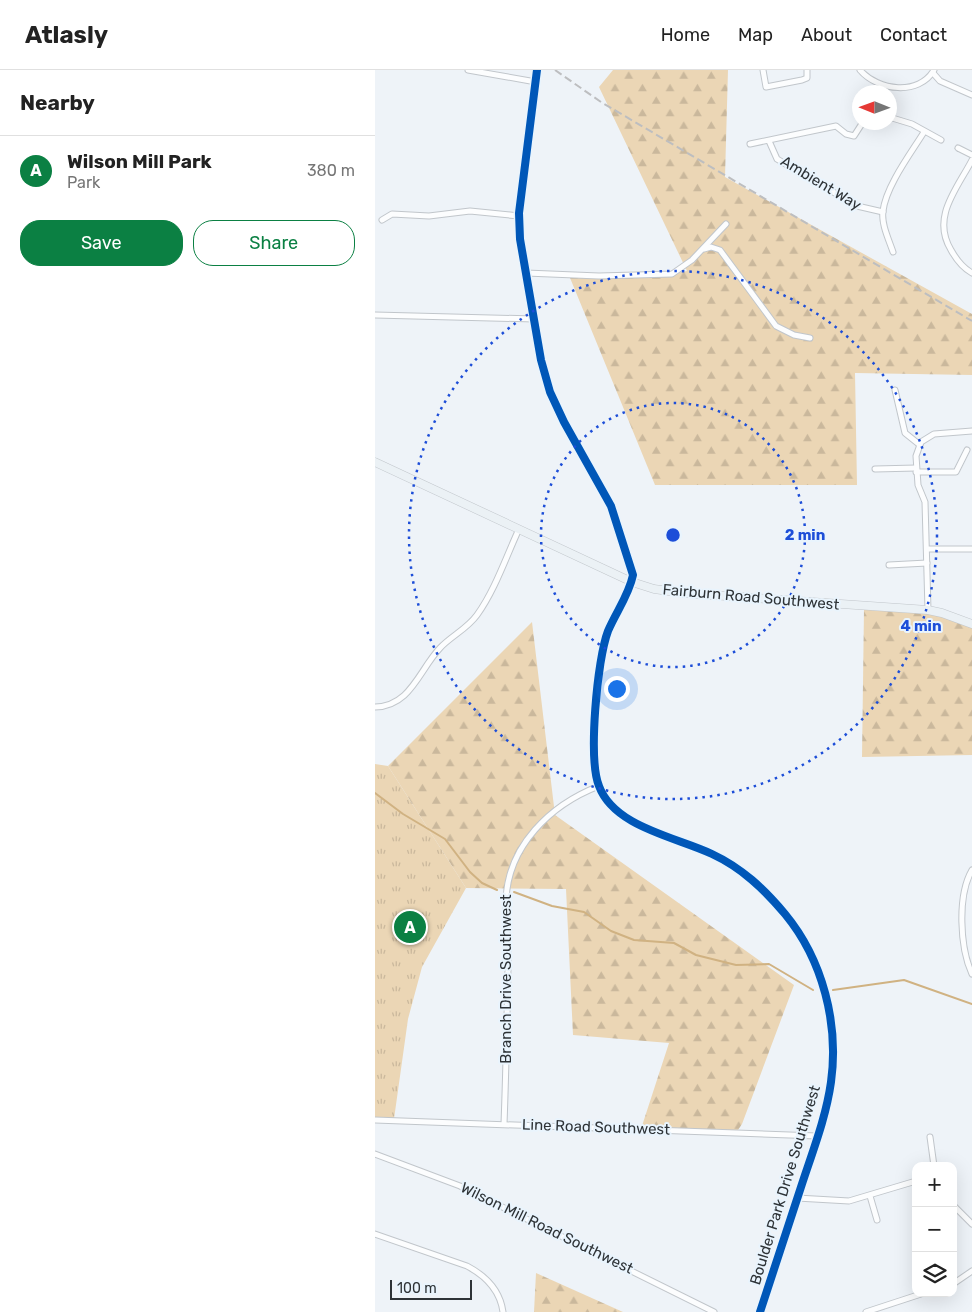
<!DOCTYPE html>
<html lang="en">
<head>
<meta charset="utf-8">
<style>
	:root { --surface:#fff; --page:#f6f6f6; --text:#222; --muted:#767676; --line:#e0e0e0; --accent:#0b8043 }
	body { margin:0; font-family:Rubik,sans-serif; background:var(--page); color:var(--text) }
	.controls { position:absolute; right:15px; bottom:15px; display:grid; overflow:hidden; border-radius:10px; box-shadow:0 5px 20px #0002 }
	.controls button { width:45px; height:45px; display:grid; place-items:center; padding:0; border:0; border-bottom:1px solid var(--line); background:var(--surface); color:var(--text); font:25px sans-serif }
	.compass { position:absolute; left:477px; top:15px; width:45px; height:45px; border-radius:50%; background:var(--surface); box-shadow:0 5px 20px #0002; rotate:271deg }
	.scale { position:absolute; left:15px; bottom:12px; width:82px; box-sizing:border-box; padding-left:5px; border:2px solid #2e3337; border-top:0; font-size:14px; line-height:18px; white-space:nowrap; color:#2e3337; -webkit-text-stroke:4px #e9f4fd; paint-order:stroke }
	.you { position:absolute; left:241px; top:618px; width:18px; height:18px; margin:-12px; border:4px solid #fff; border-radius:50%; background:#1a73e8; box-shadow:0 0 0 8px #1a73e833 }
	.badge { display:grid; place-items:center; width:32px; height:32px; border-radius:50%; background:var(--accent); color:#fff; font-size:16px; font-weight:700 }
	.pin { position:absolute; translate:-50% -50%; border:2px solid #fff; box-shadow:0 1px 5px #0006 }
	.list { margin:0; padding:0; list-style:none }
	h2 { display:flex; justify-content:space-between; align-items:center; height:65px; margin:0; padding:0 20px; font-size:21px }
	h2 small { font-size:16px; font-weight:400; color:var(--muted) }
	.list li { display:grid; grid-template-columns:32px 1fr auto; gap:15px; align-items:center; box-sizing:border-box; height:70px; padding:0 20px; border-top:1px solid var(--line) }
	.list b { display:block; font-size:19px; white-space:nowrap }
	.list p { margin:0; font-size:16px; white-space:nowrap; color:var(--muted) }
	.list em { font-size:16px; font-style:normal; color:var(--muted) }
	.actions { display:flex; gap:10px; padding:15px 20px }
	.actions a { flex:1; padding:11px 0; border:1px solid var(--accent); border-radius:20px; text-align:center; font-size:18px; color:var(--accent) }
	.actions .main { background:var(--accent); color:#fff }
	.icon { flex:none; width:28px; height:28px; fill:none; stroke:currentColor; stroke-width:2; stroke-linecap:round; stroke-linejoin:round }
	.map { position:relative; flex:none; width:597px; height:1242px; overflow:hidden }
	header { display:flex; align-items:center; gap:30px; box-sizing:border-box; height:70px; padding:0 25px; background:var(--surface); border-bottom:1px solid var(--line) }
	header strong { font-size:24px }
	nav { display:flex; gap:28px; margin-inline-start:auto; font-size:18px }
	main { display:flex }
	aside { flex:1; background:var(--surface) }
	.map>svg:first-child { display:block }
	.forest { fill:url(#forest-firs) }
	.park { fill:url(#park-tufts) }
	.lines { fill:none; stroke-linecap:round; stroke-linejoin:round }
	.stream { stroke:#d0b282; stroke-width:2 }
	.street-casing { stroke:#c1c6cb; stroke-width:7 }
	.secondary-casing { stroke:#c1c6cb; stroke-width:9 }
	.street { stroke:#fcfdfe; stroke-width:5 }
	.secondary { stroke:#ebf1f5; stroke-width:8 }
	.rail { stroke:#bdbec0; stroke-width:2; stroke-dasharray:8 4; stroke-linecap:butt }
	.cycleway-casing { stroke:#e9f4fd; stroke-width:11 }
	.cycleway { stroke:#0057b8; stroke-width:8 }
	.ring { fill:none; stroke:#1d4ed8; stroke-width:2.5; stroke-dasharray:2.5 5 }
	.labels { text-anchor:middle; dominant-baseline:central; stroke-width:4; stroke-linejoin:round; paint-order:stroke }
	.street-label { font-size:15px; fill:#2e3337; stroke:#e9f4fd }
	.centre { fill:#1d4ed8; stroke:#e9f4fd; stroke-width:2.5 }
	.ring-label { font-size:15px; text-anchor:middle; font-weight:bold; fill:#1d4ed8; stroke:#e9f4fd; stroke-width:4; stroke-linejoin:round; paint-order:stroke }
</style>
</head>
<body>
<header>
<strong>Atlasly</strong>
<nav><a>Home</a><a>Map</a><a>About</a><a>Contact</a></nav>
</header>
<main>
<aside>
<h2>Nearby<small></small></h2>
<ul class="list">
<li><span class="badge">A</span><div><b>Wilson Mill Park</b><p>Park</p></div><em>380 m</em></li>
</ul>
<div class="actions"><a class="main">Save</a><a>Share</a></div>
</aside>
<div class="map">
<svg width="597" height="1242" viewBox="0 0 597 1242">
	<defs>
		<pattern id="forest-firs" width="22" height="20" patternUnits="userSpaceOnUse" patternTransform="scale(1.25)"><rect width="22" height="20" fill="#ebd6b5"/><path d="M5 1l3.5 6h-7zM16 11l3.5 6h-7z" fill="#cab89c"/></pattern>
		<pattern id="park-tufts" width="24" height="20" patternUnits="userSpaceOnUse" patternTransform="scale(1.25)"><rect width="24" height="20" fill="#ebd6b5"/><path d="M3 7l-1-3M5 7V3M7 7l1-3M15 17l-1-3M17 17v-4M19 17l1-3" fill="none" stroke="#cab89c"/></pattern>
	</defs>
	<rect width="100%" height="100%" fill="#eef3f8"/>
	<g class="forest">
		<polygon points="238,0 353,0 350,107 597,244 597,305 480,303 482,415 280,415 193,203 296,204 312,201 224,17"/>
		<polygon points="489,539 573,543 597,553 597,685 487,687"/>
		<polygon points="157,552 180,745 419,915 367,1054 361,1063 265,1062 294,973 198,965 191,819 91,818 13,696"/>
		<polygon points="161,1203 248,1242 159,1242"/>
	</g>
	<polygon class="park" points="0,694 13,696 91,818 47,897 33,949 19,1049 0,1048"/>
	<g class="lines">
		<g class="stream">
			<polyline points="0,723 28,744 70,769 95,802 107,813 122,820"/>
			<polyline points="139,822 177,836 209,842 236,861 259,870 299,873 321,885 361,895 394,894 438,920"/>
			<polyline points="458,920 529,910 597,934"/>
		</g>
		<defs>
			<g id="street">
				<polyline points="93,0 161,12"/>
				<polyline points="388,0 391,17 427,10 432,8 432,0"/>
				<path d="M485,0C503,21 544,26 559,0"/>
				<polyline points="558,3 565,11 597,25"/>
				<polyline points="514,47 537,54 566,70"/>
				<polyline points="394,71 402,89 482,136 508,142"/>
				<polyline points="375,74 461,56 471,64 479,66 488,52"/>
				<polyline points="583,78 597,85"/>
				<path d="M597,90C582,119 556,147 576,180C581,189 588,198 597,203"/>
				<polyline points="7,150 17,144 54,146 95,141 144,146"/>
				<polyline points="329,179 336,177 345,180 401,256 419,265 435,268"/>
				<path d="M518,182C514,170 506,154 508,141C511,116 536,83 549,62"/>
				<polyline points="151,203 224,206 297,204 317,190 351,154"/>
				<polyline points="0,245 159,249"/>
				<polyline points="520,320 530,363 545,375"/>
				<polyline points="500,399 541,398"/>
				<polyline points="541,402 581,402 592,380"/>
				<polyline points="552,479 597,479"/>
				<polyline points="514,495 552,493"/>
				<polyline points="553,540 550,432 543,415 541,386 546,372 559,364 597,361"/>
				<path d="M0,637C36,636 44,600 65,578C76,566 92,559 102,545C120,520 131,487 144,459"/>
				<path d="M597,800C582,826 585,878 597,904"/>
				<polyline points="0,1050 442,1066"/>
				<path d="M129,1054C131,1002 132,950 133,898C134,876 130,853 131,830C133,776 175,735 224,716"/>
				<polyline points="555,1067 559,1096"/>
				<polyline points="0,1084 85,1116 339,1242"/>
				<polyline points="495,1126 502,1150"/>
				<polyline points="422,1128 474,1131 541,1111"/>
				<polyline points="578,1135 597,1154"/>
				<path d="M0,1164L92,1196C111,1206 125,1220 128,1242"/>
				<polyline points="578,1214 597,1201"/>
				<polyline points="491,1242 549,1223"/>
			</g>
			<g id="secondary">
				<path d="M162,0L144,143L145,169L166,290L175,322L189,352L236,436L258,505C254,525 241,542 233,561C222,590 213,689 224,716C239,757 301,767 337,784C367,798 389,819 410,844C448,890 464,954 456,1012C451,1048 437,1083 426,1117C412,1159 399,1200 385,1242"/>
				<polyline points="0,392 257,512 279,519 308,523 553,540 567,543 597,554"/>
			</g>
		</defs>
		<use href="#street" class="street-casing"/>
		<use href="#secondary" class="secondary-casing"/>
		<use href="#street" class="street"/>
		<use href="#secondary" class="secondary"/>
		<polyline class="rail" points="180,0 226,32 597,251"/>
		<defs>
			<path id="cycleway" d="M162,0L144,143L145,169L166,290L175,322L189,352L236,436L258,505C254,525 241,542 233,561C222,590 213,689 224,716C239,757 301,767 337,784C367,798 389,819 410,844C448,890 464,954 456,1012C451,1048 437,1083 426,1117C412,1159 399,1200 385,1242"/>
		</defs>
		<use href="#cycleway" class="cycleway-casing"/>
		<use href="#cycleway" class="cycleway"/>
	</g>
	<g class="ring">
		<circle cx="298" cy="465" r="132"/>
		<circle cx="298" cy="465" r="264"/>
	</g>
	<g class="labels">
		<g class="street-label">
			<text transform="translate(446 113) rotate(31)">Ambient Way</text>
			<text transform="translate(376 527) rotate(5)">Fairburn Road Southwest</text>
			<text transform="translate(131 909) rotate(-90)">Branch Drive Southwest</text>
			<text transform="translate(221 1057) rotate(2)">Line Road Southwest</text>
			<text transform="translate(410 1115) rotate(-73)">Boulder Park Drive Southwest</text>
			<text transform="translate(172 1158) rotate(26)">Wilson Mill Road Southwest</text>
		</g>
	</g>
	<circle cx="298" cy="465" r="8" class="centre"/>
	<g class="ring-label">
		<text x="430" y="470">2 min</text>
		<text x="546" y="561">4 min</text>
	</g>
</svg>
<div class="controls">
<button>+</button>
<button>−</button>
<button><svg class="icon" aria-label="layers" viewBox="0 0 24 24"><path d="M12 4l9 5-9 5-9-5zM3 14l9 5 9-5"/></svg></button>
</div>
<svg class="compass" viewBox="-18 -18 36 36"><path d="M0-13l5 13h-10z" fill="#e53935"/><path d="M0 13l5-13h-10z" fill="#767676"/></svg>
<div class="scale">100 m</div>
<div class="you"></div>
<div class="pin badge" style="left:35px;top:857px">A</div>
</div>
</main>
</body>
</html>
